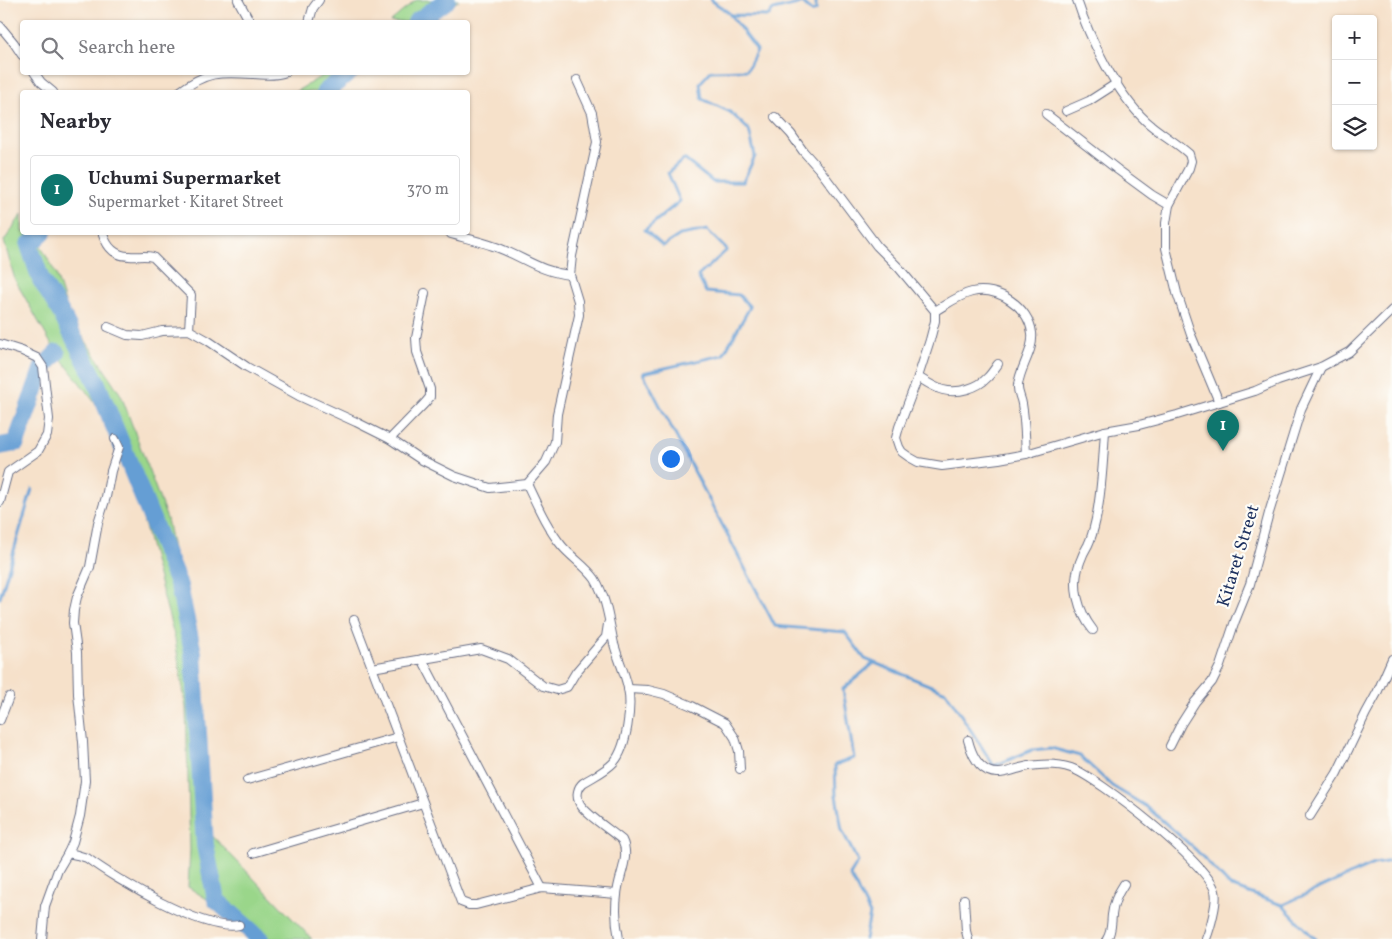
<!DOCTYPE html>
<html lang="en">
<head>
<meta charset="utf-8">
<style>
	:root { --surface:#fff; --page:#f2f2f3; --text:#2b2b33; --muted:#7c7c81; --line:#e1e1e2; --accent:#0f766e }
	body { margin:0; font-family:Vollkorn,serif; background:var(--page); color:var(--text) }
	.controls { position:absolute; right:15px; top:15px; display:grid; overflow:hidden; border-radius:5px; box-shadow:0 1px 4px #0004 }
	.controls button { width:45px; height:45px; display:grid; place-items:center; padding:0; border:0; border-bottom:1px solid var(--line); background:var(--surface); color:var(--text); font:25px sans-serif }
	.you { position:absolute; left:670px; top:458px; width:18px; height:18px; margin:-12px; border:4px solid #fff; border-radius:50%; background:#1a73e8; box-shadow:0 0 0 8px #1a73e833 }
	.badge { display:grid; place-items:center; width:32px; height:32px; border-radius:50%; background:var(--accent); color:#fff; font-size:16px; font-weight:700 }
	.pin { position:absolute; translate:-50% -41px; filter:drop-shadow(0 1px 2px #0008) }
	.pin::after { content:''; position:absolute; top:26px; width:18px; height:15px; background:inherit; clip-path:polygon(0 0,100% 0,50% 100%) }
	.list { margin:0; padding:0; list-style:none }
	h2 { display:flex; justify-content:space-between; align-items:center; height:65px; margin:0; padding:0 20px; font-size:21px }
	h2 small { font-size:16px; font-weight:400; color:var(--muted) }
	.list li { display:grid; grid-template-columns:32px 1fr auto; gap:15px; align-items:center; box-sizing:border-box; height:70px; margin:0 10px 10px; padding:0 10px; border:1px solid var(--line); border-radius:5px }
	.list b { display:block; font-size:19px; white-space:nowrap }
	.list p { margin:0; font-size:16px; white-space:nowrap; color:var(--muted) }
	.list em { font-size:16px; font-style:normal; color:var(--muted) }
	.icon { flex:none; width:28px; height:28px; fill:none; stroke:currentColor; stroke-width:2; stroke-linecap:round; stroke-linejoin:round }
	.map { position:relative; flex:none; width:1392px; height:939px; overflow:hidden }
	.search { position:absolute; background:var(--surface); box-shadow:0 1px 4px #0004; left:20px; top:20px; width:450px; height:55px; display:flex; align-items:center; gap:12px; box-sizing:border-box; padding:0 18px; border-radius:5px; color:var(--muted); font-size:19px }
	.panel { position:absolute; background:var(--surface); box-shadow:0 1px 4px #0004; left:20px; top:90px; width:450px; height:145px; border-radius:5px }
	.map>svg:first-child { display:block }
	.green { fill:#9ad68a; stroke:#5a8274 }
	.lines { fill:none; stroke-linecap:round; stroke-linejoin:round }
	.stream { stroke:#659ed4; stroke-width:3 }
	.river { stroke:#659ed4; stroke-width:18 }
	.street-casing { stroke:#686d84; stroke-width:10 }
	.street { stroke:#fff; stroke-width:8 }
	.labels { text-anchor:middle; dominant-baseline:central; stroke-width:4.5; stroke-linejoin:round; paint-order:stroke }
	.street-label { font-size:18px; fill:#1b2f5e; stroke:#fdfcf7 }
</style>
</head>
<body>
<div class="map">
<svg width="1392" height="939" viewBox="0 0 1392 939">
	<rect width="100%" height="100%" fill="#fdfcf7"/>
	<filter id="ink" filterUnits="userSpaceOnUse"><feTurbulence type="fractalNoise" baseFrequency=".02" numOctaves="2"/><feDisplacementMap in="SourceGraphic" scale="10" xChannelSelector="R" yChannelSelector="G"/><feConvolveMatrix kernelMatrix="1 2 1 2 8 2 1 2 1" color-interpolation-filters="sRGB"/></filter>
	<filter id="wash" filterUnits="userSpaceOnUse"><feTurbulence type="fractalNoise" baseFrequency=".0096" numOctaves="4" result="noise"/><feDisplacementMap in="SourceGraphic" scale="20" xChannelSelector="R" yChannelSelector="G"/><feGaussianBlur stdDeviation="1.12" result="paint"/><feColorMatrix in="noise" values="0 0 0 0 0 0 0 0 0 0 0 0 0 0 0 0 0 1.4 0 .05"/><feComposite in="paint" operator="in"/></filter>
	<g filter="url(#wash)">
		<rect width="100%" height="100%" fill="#f6e1ca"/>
		<g class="green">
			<polygon points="416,0 459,0 431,22 390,22"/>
			<polygon points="327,73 364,73 333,92 295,92"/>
			<polygon points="22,214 22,232 39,233 35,235 56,274 69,315 121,395 167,519 188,623 197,697 201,824 312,939 261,939 243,922 188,887 190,850 186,708 175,639 121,437 57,353 50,342 15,280 4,241"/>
		</g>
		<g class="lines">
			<g class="stream">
				<polyline points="711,0 729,13 757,50 747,70 711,71 700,83 702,99 730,112 749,130 755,156 743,182 713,182 684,159 668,173 680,201 645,230 663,246 680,235 707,230 727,250 698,276 706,292 739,295 750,307 723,355 643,373 775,626 845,632 865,659 946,692 994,766 1032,750 1051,748 1080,756 1112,786 1147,807 1196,850 1230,886 1282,905 1374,864 1392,861"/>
				<polyline points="730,15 769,16 773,10 802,3 812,12 816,10 816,0"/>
				<polyline points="0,598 32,489"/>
				<polyline points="1282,905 1312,936 1316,939"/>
				<polyline points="865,939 870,914 850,875 858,862 842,830 836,795 835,765 854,758 843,689 874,663"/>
			</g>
			<g class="river">
				<polyline points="416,22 447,0"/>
				<polyline points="325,92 350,72"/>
				<polyline points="43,232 29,245 41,280 60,311 95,379 179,586 193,653 205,845 216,900 260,939"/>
				<polyline points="0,446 16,443 43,367 57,353"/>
			</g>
		</g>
	</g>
	<g filter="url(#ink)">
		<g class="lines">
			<defs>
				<g id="street">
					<polyline points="238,0 250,22"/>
					<path d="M1077,0C1089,38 1117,94 1146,121C1159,133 1176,142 1189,154L1191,161L1189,168L1169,205L1166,223V248L1177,293L1191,335L1219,402"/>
					<polyline points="309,22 313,8 319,0"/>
					<polyline points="0,26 14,43 22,55"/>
					<polyline points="34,72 41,82 53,92"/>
					<path d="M179,92C207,71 219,72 254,74C264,75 276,76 286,72"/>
					<polyline points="1066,111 1089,101 1117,83"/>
					<polyline points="1046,114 1118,170 1152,195 1169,205"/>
					<polyline points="775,117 791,134 803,151 820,170 877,246 899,268 935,311 935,321 930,340 918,377 899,427 896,438 899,447 902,452 909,457 918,462 942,466 999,459 1026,454 1105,431 1139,425 1177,415 1255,391 1278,381 1321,367 1349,352 1392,310"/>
					<path d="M103,234C107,247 115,256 129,256C138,257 145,255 153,257L191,295L189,330"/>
					<path d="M451,234C465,238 479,241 493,246C521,255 539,272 570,275"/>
					<path d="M935,311C947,304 959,295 972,292C998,286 1029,307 1032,333C1034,351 1020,367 1018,385C1017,392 1021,397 1022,404C1025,420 1025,437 1026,454"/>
					<polyline points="108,327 127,335 142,336 162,331 189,330 207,340 247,367 299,396 356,422 390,439 420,459 454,476 490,488 527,484 546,462 555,442 557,414 579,315 578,301 570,275 572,256 597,142 592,113 577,80"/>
					<polyline points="0,344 22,351 37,358 43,367 49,419 47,435 38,451 8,472 0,502"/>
					<path d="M918,377C926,382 935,388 943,390C958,394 978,388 988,377C992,373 995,368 998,364"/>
					<polyline points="390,439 425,403 430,397 430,389 417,352 416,338 425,293"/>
					<path d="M527,484C537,505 547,528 562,546C572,558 586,566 595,579C607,599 609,622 614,644C618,659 625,673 628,688C632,706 627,747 614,762C606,771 594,776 583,783C578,787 576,795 579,802C583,813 612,831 622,840C631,858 618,876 617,895C615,910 616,924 619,939"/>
					<polyline points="354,620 461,902 469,905 476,905 542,888 617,894"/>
					<path d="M1093,630C1078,611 1071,586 1080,562C1082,556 1085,550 1088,545C1092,537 1094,528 1096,519C1102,491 1103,460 1105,431"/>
					<polyline points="422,659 542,888"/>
					<polyline points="372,668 481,649 508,659 543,686 557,690 567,687 576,672 606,637 608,624"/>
					<polyline points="628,689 648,690 664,694 692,706 725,723 735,738 739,751 740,769"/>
					<polyline points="0,720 9,697"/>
					<path d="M968,740C971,752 976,765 988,771C1000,777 1016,768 1029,766C1042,764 1057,763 1071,768C1099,778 1207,863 1215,891C1218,901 1210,929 1206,939"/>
					<polyline points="1170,746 1181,724 1195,702 1212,682 1220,666 1235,621 1250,584 1269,513 1301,409 1321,367"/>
					<polyline points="247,780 398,737"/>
					<polyline points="1310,816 1337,773 1366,713 1377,693 1392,659"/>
					<path d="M68,853L77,855L87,858C115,879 205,933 239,925"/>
					<polyline points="253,853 423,803"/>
					<polyline points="964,899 966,931 968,939"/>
					<polyline points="42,939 45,906 58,870 68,853 73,842 80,816 85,781 83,742 78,694 77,652 73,623 74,610 77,597 90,567 98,523 106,497 111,471 119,447 115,439"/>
					<path d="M1107,939C1112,931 1111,924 1112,915C1113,904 1118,893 1124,884"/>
				</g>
			</defs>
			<use href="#street" class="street-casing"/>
			<use href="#street" class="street"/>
		</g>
	</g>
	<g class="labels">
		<g class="street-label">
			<text transform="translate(1239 556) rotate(-73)">Kitaret Street</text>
		</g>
	</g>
</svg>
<div class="controls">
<button>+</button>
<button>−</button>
<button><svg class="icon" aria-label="layers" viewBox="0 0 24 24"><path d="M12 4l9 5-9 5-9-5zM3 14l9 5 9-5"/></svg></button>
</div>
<div class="you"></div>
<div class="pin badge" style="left:1223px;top:451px">1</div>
<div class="search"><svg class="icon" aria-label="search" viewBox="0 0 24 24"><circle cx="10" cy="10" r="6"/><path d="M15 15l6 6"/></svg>Search here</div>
<section class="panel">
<h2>Nearby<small></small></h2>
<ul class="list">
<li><span class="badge">1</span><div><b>Uchumi Supermarket</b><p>Supermarket · Kitaret Street</p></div><em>370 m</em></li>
</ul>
</section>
</div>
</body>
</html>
